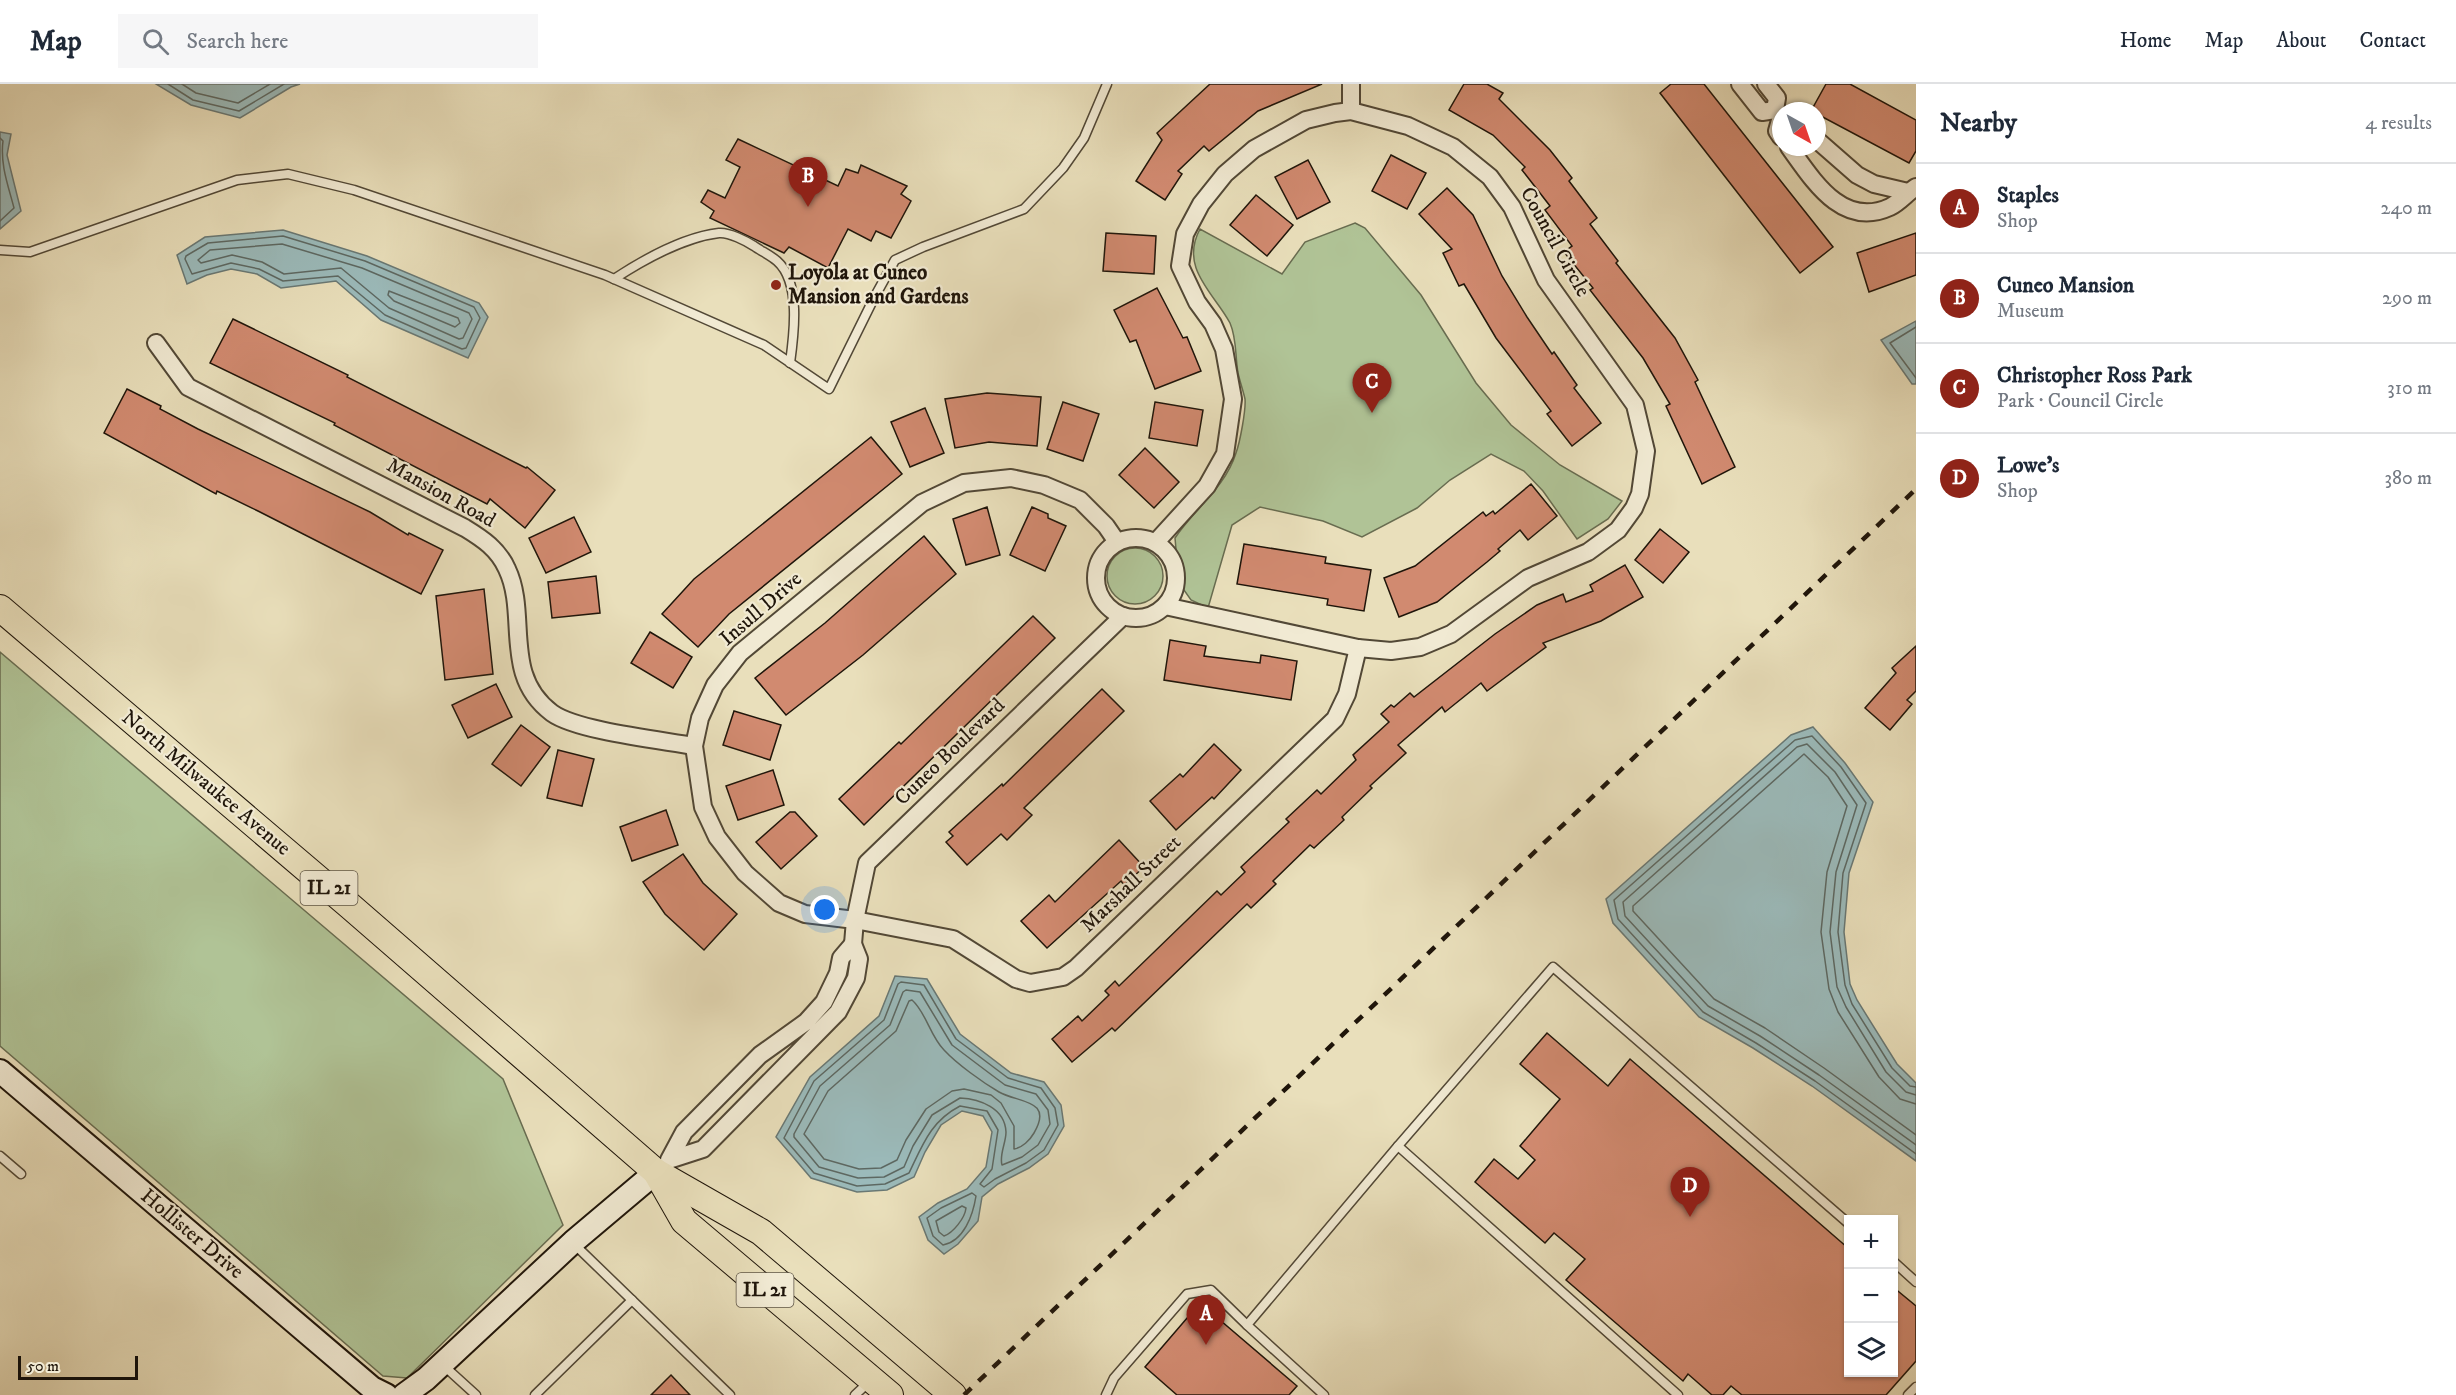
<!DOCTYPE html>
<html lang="en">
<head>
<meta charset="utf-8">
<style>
	:root { --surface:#fff; --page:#f6f6f7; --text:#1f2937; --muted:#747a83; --line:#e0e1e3; --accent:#8f2418 }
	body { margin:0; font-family:"IM FELL DW Pica",serif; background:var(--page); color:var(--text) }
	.controls { position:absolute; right:18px; bottom:18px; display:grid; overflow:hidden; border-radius:0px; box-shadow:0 2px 4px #0004 }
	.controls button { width:54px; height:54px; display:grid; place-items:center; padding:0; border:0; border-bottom:2px solid var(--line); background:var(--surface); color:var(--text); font:30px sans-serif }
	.compass { position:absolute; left:1772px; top:18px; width:54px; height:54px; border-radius:50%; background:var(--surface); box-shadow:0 2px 4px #0004; rotate:140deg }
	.scale { position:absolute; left:18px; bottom:15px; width:120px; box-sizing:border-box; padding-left:6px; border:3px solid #1f150a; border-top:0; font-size:16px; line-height:21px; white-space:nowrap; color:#1f150a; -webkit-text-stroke:4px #f1ead3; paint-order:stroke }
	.you { position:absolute; left:825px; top:826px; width:21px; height:21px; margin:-15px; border:4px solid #fff; border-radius:50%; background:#1a73e8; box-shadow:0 0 0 9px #1a73e833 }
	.badge { display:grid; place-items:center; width:39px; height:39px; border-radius:50%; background:var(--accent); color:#fff; font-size:20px; font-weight:700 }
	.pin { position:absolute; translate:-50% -50px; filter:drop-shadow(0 2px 3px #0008) }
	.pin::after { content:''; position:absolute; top:32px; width:21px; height:18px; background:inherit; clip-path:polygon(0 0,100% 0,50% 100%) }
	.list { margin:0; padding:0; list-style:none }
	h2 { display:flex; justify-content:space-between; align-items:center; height:78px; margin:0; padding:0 24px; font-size:26px }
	h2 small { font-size:20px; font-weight:400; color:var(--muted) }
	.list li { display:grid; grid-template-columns:39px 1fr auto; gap:18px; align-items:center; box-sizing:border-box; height:90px; padding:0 24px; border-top:2px solid var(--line) }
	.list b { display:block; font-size:22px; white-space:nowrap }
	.list p { margin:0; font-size:20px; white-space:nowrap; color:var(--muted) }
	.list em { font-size:20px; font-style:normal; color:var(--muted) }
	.icon { flex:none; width:33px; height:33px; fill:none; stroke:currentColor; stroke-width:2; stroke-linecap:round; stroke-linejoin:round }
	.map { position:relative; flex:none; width:1916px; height:1311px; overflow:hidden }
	header { display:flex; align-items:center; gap:36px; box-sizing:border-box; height:84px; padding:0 30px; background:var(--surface); border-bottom:2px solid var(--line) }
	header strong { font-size:28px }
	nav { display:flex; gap:33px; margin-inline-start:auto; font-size:21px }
	.search { width:420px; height:54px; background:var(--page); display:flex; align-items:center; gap:15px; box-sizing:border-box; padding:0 21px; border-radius:0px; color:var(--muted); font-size:22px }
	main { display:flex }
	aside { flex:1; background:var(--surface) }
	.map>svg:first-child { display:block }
	.green { fill:#b0c396; stroke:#686c50; stroke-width:1.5 }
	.water { fill:#9bbaba; stroke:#697874; stroke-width:1.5 }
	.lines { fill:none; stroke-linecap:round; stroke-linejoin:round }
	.shore { stroke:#5d6862; stroke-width:1.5 }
	.building { fill:#d18a70; stroke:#1f150a; stroke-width:1.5 }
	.lane-casing { stroke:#524836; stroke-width:11 }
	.street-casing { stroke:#524836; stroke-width:20 }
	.secondary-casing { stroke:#1f150a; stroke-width:26 }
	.primary-casing { stroke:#1f150a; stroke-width:28 }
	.lane { stroke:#f1ead3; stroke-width:8 }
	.street { stroke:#f1ead3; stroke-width:16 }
	.secondary { stroke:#f1ead3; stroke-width:22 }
	.primary { stroke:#e9dfbb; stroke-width:26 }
	.rail { stroke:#1f150a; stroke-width:4.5; stroke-dasharray:10 10; stroke-linecap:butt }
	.poi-dot { fill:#8f2418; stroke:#f1ead3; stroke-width:2 }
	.labels { text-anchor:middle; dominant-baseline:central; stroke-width:4.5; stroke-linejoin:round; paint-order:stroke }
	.shield { fill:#f1ead3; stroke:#5e5546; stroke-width:1.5 }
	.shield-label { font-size:20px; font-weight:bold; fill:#1f150a }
	.street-label { font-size:21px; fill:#1f150a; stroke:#f1ead3 }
	.poi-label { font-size:21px; font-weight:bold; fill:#1f150a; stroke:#f1ead3; text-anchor:start }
</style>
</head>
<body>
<header>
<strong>Map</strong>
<div class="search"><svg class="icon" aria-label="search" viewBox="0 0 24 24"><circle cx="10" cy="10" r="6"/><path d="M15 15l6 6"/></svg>Search here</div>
<nav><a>Home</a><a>Map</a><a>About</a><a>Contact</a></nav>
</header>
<main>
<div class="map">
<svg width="1916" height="1311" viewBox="0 0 1916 1311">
	<rect width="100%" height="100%" fill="#e9dfbb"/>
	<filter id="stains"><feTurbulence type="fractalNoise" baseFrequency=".00333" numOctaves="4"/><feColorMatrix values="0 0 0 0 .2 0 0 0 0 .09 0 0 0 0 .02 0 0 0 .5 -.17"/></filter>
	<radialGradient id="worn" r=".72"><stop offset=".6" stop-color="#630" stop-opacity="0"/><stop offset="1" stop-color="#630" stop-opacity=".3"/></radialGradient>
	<g class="green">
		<path d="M1355,139L1365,144L1421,211L1476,299L1511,341L1560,381L1622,417L1608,435L1577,455L1543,407L1524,387L1491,370L1450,396L1417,424L1362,453L1323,437L1260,423L1232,441L1208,524L1191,516L1179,499L1175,454C1194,425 1225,404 1236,369C1240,358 1246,326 1245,315C1243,306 1240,298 1238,289C1235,272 1237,255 1230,239C1214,209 1179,184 1200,145L1282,190L1305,158Z"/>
		<circle cx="1135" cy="492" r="28"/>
		<polygon points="0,568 503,995 563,1141 407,1294 383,1292 0,962"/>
	</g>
	<g class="water">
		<polygon points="156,0 300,0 291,3 240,34 191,21"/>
		<polygon points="0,48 11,50 7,71 21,127 0,145"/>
		<polygon points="283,146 367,172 479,219 488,233 468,274 381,236 336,197 281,204 257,190 231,185 207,191 187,200 177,171 205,153"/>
		<polygon points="1916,237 1916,300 1912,300 1881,256"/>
		<polygon points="1813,643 1845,679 1873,718 1849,789 1844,848 1850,900 1857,916 1897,980 1916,999 1916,1077 1812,1002 1753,964 1699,933 1613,839 1606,815 1791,651"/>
		<polygon points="895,892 927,895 960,950 1011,989 1044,998 1061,1021 1064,1042 1048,1070 1029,1084 998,1100 982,1113 978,1137 958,1160 944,1170 928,1156 919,1133 938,1119 967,1105 986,1083 992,1048 983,1032 962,1027 941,1041 925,1068 914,1093 887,1106 857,1108 811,1094 776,1053 810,993 879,932"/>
	</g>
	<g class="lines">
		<g class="shore">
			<polyline points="168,0 193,16 239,27 284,0"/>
			<polyline points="182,0 196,9 238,19 270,0"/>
			<path d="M0,54L3,57C0,80 8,101 14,124L0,137"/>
			<polygon points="283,152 365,177 474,223 480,234 466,264 462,265 385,231 338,192 283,197 259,185 231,179 192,190 185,175 186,172 208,159"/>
			<polygon points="282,160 362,184 469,229 472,235 463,254 459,255 389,224 341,184 284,190 262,178 232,171 201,179 198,176 210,166"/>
			<polygon points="389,207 458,234 460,239 455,243 394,217 388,211"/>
			<polyline points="1916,243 1890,259 1916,294"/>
			<path d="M901,898L924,901L956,955L1008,994L1041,1004L1055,1024L1058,1041L1044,1066L1026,1079L995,1095L984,1103L980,1100L992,1085L998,1046L987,1027L960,1022C931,1037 923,1060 909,1089L885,1100L857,1102L814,1089L784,1054L814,997L884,936L898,900Z"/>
			<path d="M906,906L920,908L952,961L1005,1001L1036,1010L1048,1026L1050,1040L1038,1061L1022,1073L1002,1081C999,1071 1006,1059 1006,1048C1005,1024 980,1015 960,1014L932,1031L913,1062L904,1083L884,1093L858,1094L819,1083L794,1053V1050L820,1002L890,941L903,908Z"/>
			<path d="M912,916C926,928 930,952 944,966C957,980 982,998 999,1008C1018,1019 1054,1015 1034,1049C1030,1056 1022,1064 1014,1065V1042L1001,1019L991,1011L964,1005L952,1007L926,1025L906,1056L897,1076L881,1084L859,1085L824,1075L804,1050L828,1007L896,947L909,917Z"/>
			<polyline points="1916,1003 1910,1002 1892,984 1852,920 1845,901 1838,848 1843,789 1866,719 1841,683 1812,652 1795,656 1614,816 1618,835 1703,928 1756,959 1815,997 1916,1070"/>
			<polyline points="1916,1011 1906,1008 1886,988 1846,923 1837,903 1830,848 1836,788 1857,721 1835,688 1807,660 1797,663 1623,818 1625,832 1708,922 1760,952 1819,991 1916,1061"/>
			<polyline points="1916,1020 1900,1015 1879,993 1838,928 1829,905 1821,848 1827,788 1847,722 1828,693 1804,670 1633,822 1633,827 1714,915 1765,944 1824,984 1916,1051"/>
			<path d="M972,1109L976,1112C973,1131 964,1157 943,1161L933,1152L927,1134L941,1124Z"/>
			<path d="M962,1122L966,1124C965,1134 953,1149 944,1152L939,1148L936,1137Z"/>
		</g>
	</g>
	<g class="building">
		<polygon points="1210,0 1322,0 1258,27 1209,67 1204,62 1178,87 1182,90 1165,116 1136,97 1162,56 1157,49"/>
		<polygon points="1464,0 1487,0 1503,9 1499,15 1550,66 1572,94 1569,97 1597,134 1590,140 1618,177 1616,179 1675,254 1698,296 1695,298 1735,383 1702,400 1666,322 1670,320 1643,274 1590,206 1593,204 1564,168 1572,162 1545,126 1550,122 1522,86 1525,83 1493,51 1449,26"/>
		<polygon points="1671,0 1704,0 1833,163 1800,189 1660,9"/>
		<polygon points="1826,0 1850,0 1916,36 1916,67 1909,79 1817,30 1817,27 1811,27"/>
		<polygon points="738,55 838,102 846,85 858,89 861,81 907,102 901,110 911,117 891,154 876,147 871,157 848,145 828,184 789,163 784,169 710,134 714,127 701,118 708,106 725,114 740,83 726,76"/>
		<polygon points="1391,71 1426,89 1407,125 1372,107"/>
		<polygon points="1308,76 1330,118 1297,135 1275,93"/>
		<polygon points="1447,104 1473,131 1502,192 1527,233 1552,270 1554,268 1577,301 1574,304 1601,339 1572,362 1547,330 1551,327 1496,254 1464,200 1459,202 1443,169 1452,165 1419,130"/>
		<polygon points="1256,111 1293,141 1267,172 1230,141"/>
		<polygon points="1106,149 1156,152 1154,190 1103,187"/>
		<polygon points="1916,149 1916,191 1869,208 1857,169"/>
		<polygon points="1157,204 1183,254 1187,253 1201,287 1155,305 1136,256 1130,258 1114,226"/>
		<polygon points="233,235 348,291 347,293 526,384 527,383 555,406 525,444 490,415 487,420 334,341 335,339 210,279"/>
		<polygon points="127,305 161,322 160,325 198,345 370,428 408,451 409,449 443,466 421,510 258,427 217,407 216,410 104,349"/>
		<polygon points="987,309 1041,313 1037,362 989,358 955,364 945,315"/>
		<polygon points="1063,318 1099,330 1083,377 1047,365"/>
		<polygon points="1155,318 1203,326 1197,362 1149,354"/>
		<polygon points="925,324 944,369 910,383 891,338"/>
		<polygon points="871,353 902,390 729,530 698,563 662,530 694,495"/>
		<polygon points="1145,364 1179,398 1154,424 1119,391"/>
		<polygon points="1531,400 1557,432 1528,456 1520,446 1498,465 1500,467 1487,478 1437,518 1399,533 1384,494 1415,482 1483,428 1486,432 1493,427 1495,430"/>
		<polygon points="987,423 1000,471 966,481 953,435"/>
		<polygon points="1032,423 1048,430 1048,434 1066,442 1045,487 1010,471"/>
		<polygon points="574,433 591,468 546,489 529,454"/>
		<polygon points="1660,445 1689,468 1663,499 1635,476"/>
		<polygon points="924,452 956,490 863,571 786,631 755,594 825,539"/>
		<polygon points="1244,460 1326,473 1325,479 1371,486 1364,527 1327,521 1328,515 1237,500"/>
		<polygon points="1625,481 1643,513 1601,537 1543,559 1546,563 1487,607 1481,599 1445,628 1442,623 1398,661 1406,669 1370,702 1372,704 1342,733 1344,736 1314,764 1310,761 1273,797 1276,800 1251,824 1247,820 1115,947 1112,944 1072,978 1052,955 1078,932 1082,937 1109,911 1105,907 1115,897 1119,902 1217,807 1221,811 1245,788 1241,783 1289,738 1286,735 1317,706 1321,710 1356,676 1353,671 1389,638 1381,630 1391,621 1394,623 1410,609 1414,613 1495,550 1537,521 1563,510 1566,518 1593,507 1590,501"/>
		<polygon points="596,492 600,529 552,534 548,498"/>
		<polygon points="484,505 493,590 445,596 436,512"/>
		<polygon points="1033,532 1055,554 864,741 839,715 899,658 901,660"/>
		<polygon points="650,548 692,573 673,604 631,579"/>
		<polygon points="1170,556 1206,562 1204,572 1260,579 1261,571 1297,577 1291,616 1164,596"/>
		<polygon points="1916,562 1916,607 1907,616 1912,620 1890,646 1865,624 1896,589 1892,584"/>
		<polygon points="496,600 512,633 468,654 452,621"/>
		<polygon points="1102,605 1124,627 1024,724 1032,731 1007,756 1001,750 967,781 946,758 953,752 949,748 1002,700 1003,702"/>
		<polygon points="734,627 781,641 770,676 723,661"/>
		<polygon points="521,641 550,663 521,702 492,680"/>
		<polygon points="1214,660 1241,686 1214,715 1212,713 1176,746 1150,717 1180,690 1183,693"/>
		<polygon points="558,666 594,675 582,722 547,714"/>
		<polygon points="773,686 784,721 738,736 726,702"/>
		<polygon points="666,726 678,761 632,777 620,743"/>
		<polygon points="790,728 795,728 817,752 781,785 756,758"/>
		<polygon points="1119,756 1144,783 1124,801 1121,797 1047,864 1021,837 1049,811 1055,818"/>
		<polygon points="683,770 703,799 737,830 704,866 665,830 643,798"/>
		<polygon points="1547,949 1608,1002 1630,975 1848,1164 1848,1288 1893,1288 1893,1203 1916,1222 1916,1277 1886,1311 1742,1311 1731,1302 1723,1311 1712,1311 1688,1290 1683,1297 1566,1196 1585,1175 1554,1149 1545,1159 1475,1098 1494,1075 1518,1095 1535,1076 1520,1062 1560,1015 1520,980"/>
		<polygon points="1200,1219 1297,1302 1289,1311 1177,1311 1145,1283"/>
		<polygon points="671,1291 690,1311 651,1311"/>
	</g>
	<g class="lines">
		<defs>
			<g id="lane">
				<polyline points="0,166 30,168 237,96 288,90 354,106 605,191 764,261 829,305 874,214 895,176 923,163 1024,125 1063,84 1084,54 1107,0"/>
				<path d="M614,195C643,176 685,153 719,149C729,148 746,157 754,162C761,167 770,171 777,177C801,198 794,250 790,279"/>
				<polyline points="1398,1062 1553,883 1848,1139"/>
				<polyline points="0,1072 21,1090"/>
				<polyline points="573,1159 730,1311"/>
				<polyline points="1894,1178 1916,1198"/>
				<polyline points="443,1281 476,1311"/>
				<polyline points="535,1311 632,1216"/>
				<polyline points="855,1311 869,1298"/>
				<polyline points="1106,1311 1114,1294 1187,1210 1211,1206 1247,1241"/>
				<polyline points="1324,1311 1247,1241 1398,1062 1678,1311"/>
				<polyline points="1908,1311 1916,1303"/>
			</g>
			<g id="street">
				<polyline points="1351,0 1351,27"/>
				<polyline points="1740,0 1762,28 1775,26"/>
				<polyline points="1766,0 1777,14 1775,26"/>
				<polyline points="1781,33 1777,47 1781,53"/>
				<polyline points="1817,56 1857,91 1874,100 1908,108"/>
				<path d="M1789,63C1813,96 1842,145 1890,123C1899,119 1908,108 1916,103"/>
				<path d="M156,259L188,303L465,444C483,455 498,465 507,485C529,531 501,591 552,629C577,647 661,656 694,662"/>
				<circle cx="1136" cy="494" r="40"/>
				<polyline points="1117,458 1106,442 1080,416 1044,401 1011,394 964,399 922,419 740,569 715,601 700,634 694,662 703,723 717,753 745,789 779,819 805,830 855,836 953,855 1016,895 1030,899 1063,893 1076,884 1335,635 1347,610 1358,564"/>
				<polyline points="1156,458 1207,402 1225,370 1233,315 1224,265 1213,240 1197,218 1180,182 1185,150 1201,120 1225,90 1254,65 1306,36 1335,29 1351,27 1408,42 1453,63 1490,93 1512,123 1546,196 1635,321 1646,367 1640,410 1634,424 1618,446 1588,468 1528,494 1451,550 1420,563 1391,567 1358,564 1165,522"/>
				<polygon points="853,860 859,875 856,894 838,928 703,1065 669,1076 684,1048 760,971 806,938 824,918 838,889 841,874"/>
				<polyline points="853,860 855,836 867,779 1123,532"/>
			</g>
			<g id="secondary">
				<polyline points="0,987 372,1304 386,1311"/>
				<polyline points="404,1311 426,1295 573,1158 656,1088"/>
			</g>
			<g id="primary">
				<polyline points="0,524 350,822 656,1088 761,1148 953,1311"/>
				<polyline points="656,1088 684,1137 890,1311"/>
			</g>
		</defs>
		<use href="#lane" class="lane-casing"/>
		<use href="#street" class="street-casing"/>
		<use href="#secondary" class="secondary-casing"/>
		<use href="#primary" class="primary-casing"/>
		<use href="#lane" class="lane"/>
		<use href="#street" class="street"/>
		<use href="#secondary" class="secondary"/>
		<use href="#primary" class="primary"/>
		<polyline class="rail" points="964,1311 1916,405"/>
	</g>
	<circle class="poi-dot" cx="776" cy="201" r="6"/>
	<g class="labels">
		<g class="shield">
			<rect x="300.5" y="787" width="57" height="34" rx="4.5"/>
			<rect x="736.5" y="1189" width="57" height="34" rx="4.5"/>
		</g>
		<g class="shield-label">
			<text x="329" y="804">IL 21</text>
			<text x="765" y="1206">IL 21</text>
		</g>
		<g class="street-label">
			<text transform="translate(1555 158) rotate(61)">Council Circle</text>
			<text transform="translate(441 409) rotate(29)">Mansion Road</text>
			<text transform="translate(761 525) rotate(-41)">Insull Drive</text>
			<text transform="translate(950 668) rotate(-44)">Cuneo Boulevard</text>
			<text transform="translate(206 699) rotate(40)">North Milwaukee Avenue</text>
			<text transform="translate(1131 800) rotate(-44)">Marshall Street</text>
			<text transform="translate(192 1150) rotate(40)">Hollister Drive</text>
		</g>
		<g class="poi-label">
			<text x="788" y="189">Loyola at Cuneo<tspan x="788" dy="24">Mansion and Gardens</tspan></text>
		</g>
	</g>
	<rect width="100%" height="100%" filter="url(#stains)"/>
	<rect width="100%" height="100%" fill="url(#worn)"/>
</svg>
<div class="controls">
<button>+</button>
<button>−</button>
<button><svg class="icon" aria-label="layers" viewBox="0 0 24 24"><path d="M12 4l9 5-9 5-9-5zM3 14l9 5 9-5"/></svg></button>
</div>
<svg class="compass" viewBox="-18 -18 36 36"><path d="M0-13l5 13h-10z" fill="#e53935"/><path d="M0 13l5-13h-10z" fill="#747a83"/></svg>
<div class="scale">50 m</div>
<div class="you"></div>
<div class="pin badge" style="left:1206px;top:1261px">A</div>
<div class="pin badge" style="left:808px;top:123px">B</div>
<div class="pin badge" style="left:1372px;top:329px">C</div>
<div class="pin badge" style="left:1690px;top:1133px">D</div>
</div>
<aside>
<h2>Nearby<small>4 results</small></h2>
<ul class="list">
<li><span class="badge">A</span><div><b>Staples</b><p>Shop</p></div><em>240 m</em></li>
<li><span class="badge">B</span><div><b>Cuneo Mansion</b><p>Museum</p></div><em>290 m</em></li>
<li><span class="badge">C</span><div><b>Christopher Ross Park</b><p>Park · Council Circle</p></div><em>310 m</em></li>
<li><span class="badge">D</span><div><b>Lowe's</b><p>Shop</p></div><em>380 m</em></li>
</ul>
</aside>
</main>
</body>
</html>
